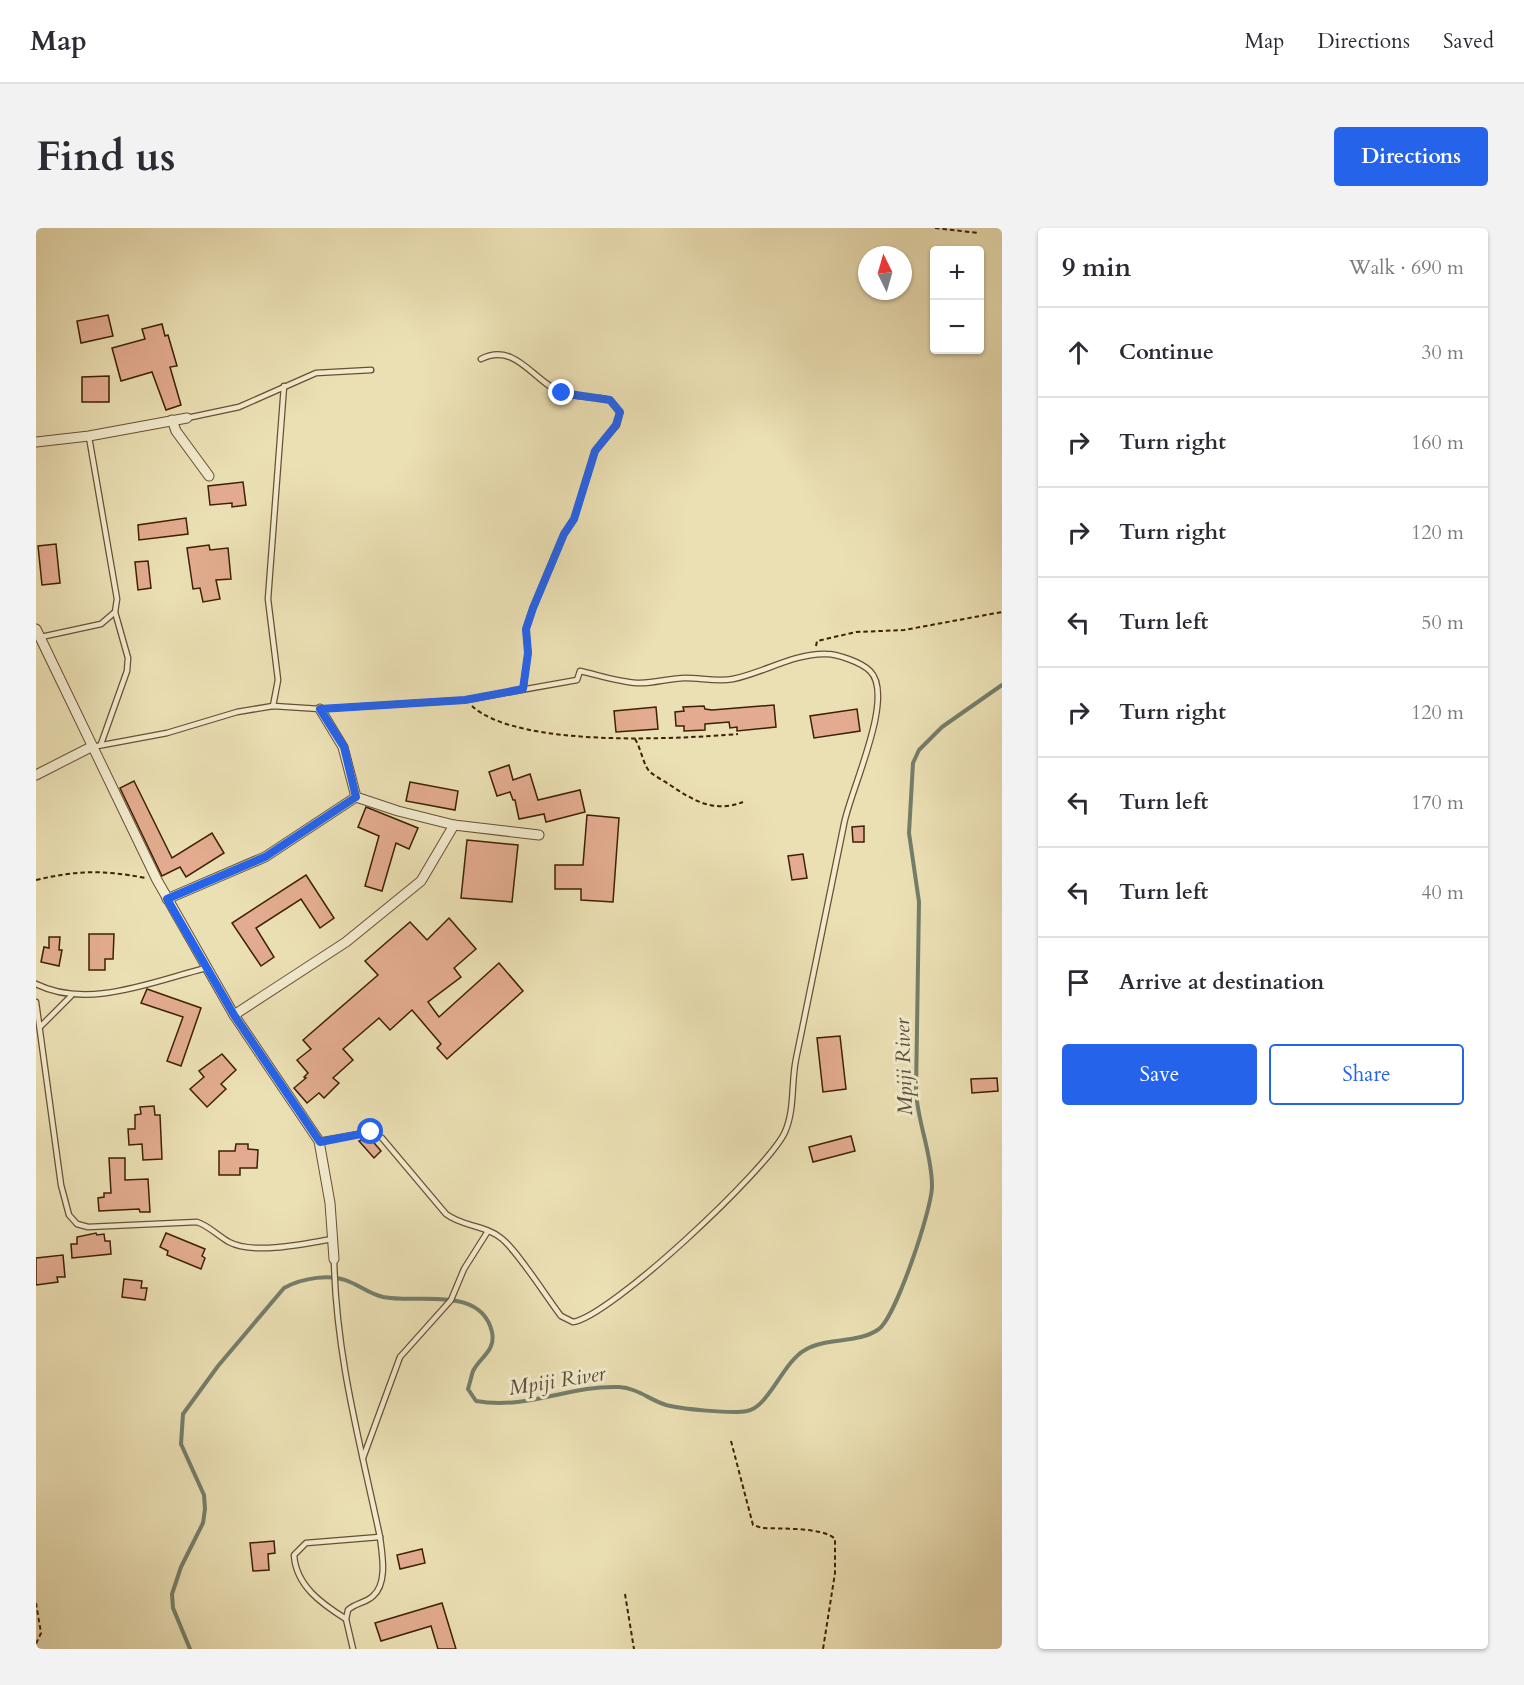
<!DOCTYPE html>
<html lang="en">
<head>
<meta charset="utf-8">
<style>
	:root { --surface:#fff; --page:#f2f2f3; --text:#2b2b33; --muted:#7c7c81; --line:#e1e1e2; --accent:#2563eb }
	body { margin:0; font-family:Cardo,serif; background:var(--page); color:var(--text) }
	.controls { position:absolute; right:18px; top:18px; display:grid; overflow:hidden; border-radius:6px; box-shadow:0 2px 4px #0004 }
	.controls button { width:54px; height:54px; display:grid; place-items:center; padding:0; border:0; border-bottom:2px solid var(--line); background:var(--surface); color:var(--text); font:30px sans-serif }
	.compass { position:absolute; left:822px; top:18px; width:54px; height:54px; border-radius:50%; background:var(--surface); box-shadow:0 2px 4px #0004; rotate:355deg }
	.stop { position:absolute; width:18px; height:18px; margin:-14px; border:4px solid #2563eb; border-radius:50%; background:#fff }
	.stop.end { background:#2563eb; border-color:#fff; box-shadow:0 2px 6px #0008 }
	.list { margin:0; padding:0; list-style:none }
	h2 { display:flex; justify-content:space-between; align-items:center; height:78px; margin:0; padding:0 24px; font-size:26px }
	h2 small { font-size:20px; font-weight:400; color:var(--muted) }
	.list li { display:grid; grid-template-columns:39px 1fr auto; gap:18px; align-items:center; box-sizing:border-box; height:90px; padding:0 24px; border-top:2px solid var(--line) }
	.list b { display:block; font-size:22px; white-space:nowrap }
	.list em { font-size:20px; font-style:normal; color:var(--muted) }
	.actions { display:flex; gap:12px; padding:18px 24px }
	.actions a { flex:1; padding:14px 0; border:2px solid var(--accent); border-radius:6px; text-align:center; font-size:21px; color:var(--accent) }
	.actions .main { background:var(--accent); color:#fff }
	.icon { flex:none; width:33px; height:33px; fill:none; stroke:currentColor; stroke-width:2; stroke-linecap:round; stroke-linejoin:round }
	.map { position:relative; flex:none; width:966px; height:1421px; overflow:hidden; border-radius:6px }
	header { display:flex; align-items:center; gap:36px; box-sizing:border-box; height:84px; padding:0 30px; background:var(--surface); border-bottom:2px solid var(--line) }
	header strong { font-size:28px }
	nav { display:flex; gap:33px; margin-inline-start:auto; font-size:21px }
	.intro { display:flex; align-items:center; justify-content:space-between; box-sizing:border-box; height:144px; padding:0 36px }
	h1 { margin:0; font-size:42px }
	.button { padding:15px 27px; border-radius:6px; background:var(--accent); color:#fff; font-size:21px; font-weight:700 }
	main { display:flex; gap:36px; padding:0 36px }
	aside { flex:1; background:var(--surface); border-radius:6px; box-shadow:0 2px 4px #0004 }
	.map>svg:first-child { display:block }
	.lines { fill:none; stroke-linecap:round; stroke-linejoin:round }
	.stream { stroke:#747e6b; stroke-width:4 }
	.building { fill:#e3ac90; stroke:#3e2006; stroke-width:1.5 }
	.service-casing { stroke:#695032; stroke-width:7 }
	.minor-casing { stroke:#695032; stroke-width:11 }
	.path { stroke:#3e2006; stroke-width:2; stroke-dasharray:4.5 3; stroke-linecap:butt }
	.service { stroke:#f2ebce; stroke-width:4.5 }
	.minor { stroke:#f2ebce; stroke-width:9 }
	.route { stroke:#2563eb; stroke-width:8 }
	.labels { text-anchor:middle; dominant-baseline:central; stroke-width:6; stroke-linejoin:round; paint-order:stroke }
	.water-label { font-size:21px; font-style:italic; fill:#594f38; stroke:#f2ebce }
</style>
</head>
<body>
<header>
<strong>Map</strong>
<nav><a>Map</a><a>Directions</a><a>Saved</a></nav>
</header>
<div class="intro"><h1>Find us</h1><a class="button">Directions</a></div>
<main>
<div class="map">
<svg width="966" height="1421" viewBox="0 0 966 1421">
	<rect width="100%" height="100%" fill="#ebe0b4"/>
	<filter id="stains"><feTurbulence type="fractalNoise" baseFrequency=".00333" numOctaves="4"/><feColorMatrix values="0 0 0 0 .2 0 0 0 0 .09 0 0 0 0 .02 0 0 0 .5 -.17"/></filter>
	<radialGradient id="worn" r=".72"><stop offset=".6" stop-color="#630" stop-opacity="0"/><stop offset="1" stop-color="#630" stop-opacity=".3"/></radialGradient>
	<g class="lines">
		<path class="stream" d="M154,1421L137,1380L136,1366L145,1339L167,1295L169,1281L168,1267L145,1216L147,1186L182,1138L248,1060C266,1050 295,1045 314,1054C326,1059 334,1066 347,1069C382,1076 445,1057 456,1104C460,1123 444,1129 437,1143C435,1149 434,1155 432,1161L440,1173C492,1182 533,1157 583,1159C601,1160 614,1172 630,1177C645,1181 696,1186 711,1183C733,1179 747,1134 769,1122C791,1109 822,1116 843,1101C860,1088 896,981 896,958C896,926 882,896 880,864L883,674L873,605L877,535L883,522L906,499L966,457"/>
	</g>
	<g class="building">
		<polygon points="72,87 77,108 45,115 41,93"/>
		<polygon points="126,96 129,108 132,107 141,138 134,139 145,177 130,182 116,144 85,153 76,120 109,111 106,101"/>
		<polygon points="73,148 73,174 46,174 46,149"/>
		<polygon points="207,254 210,277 196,279 196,275 174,277 172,258"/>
		<polygon points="150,290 152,306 103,312 102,297"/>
		<polygon points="20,316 24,355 6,357 2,318"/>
		<polygon points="173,317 174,322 192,320 195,351 180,352 184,371 167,374 164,360 157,361 151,320"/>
		<polygon points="112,333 115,360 102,362 99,334"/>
		<polygon points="738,477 740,499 701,503 701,499 694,500 693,494 669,496 669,502 648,503 648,498 640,498 639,484 648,483 647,479 668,478 669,481 676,482"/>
		<polygon points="620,479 622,501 580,504 578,483"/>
		<polygon points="821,481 824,503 778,510 774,488"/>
		<polygon points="473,537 477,552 494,546 502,572 544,562 549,584 510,594 508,586 483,591 479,572 477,572 474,564 461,568 453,544"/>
		<polygon points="98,553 136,630 176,605 188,625 150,649 144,639 126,648 84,560"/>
		<polygon points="374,554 422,563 419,582 370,573"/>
		<polygon points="330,579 382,600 373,621 360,615 346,663 329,658 343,608 322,599"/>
		<polygon points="551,587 583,590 577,674 545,672 545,661 519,661 519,637 547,637"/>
		<polygon points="828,598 828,614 817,614 816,599"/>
		<polygon points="431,612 482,617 476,674 425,670"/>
		<polygon points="767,626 771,650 756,652 752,628"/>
		<polygon points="270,647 298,690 284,700 265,671 220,700 238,729 225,738 196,695"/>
		<polygon points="413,690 440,721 418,740 425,749 392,774 403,789 463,735 487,763 411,831 401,820 405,816 376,782 354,802 343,790 307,821 317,832 297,850 303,855 288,870 283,865 271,875 258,860 270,850 268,849 272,845 261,832 275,821 267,812 342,747 329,733 374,694 391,712"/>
		<polygon points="53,706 78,706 77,731 69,731 69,742 53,742"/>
		<polygon points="13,709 24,709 23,722 26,722 23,738 5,734 8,719 13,720"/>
		<polygon points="111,761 165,780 145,838 131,833 147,789 105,775"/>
		<polygon points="804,808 810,861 787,864 781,810"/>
		<polygon points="186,826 200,842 185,856 190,861 171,879 154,861 168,849 163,843"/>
		<polygon points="961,850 962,863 936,865 935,851"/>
		<polygon points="118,878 119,887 124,887 126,931 107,932 106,916 93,917 92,901 99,901 99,887 105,886 104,879"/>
		<polygon points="815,908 819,923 777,934 773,919"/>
		<polygon points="333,909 345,923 338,930 323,913"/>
		<polygon points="200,916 212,916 212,921 222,922 221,940 204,940 204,947 183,947 183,923 199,923"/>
		<polygon points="73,930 89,930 89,952 112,951 114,984 104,984 103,981 63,983 62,970 68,969 68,965 75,965"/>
		<polygon points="60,1005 61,1007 68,1006 69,1013 74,1013 75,1026 36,1030 35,1016 41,1016 41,1009"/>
		<polygon points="130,1005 169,1021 166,1028 169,1030 165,1041 131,1027 132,1023 124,1019"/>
		<polygon points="27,1027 29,1049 21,1049 22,1054 0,1057 0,1030"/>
		<polygon points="88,1051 106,1053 105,1060 111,1060 109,1072 86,1069"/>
		<polygon points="238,1313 239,1325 232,1326 233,1342 217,1343 214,1315"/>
		<polygon points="386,1321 389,1335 364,1341 361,1327"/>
		<polygon points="406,1375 420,1421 402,1421 395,1398 345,1413 339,1395"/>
	</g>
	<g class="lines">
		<defs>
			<g id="service">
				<path d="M445,131C480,113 498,155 527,165C541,170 559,168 574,172L584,185L581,197L559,223L538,291L528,306L497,380L490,401L492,425L487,461"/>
				<polyline points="151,190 203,179 280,145 335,142"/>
				<polyline points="5,409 65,396 79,384 81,371 53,209"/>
				<polyline points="237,478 242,452 232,371 248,158"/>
				<polyline points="65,516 91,443 92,430 79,384"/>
				<path d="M56,519L131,505L201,484L237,478L284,481L429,472L541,452L544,443C562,447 583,454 601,455C617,456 633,450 649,450C665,450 682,454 697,451C727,445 759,425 790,426C801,426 825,434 834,443C860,468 814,563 808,596C792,674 776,752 760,831C755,855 759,881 749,904C732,941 574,1089 537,1094L525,1088C511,1070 481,1022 465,1010C449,997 427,999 410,986L346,910L335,904L283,913"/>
				<path d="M0,756C52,782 118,753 170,740"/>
				<path d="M0,774L25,957L33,987L41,996L52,999L161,994C173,998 181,1007 193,1014C217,1027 269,1016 296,1011"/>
				<polyline points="4,799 35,768"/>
				<path d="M298,1031C300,1129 324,1214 344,1309C346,1326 352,1355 337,1368C330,1375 319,1375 312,1382L310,1391L317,1421"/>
				<polyline points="327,1230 364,1129 415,1072 428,1041 452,1003"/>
				<path d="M310,1391C286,1376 260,1358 258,1327L270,1315L344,1309"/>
			</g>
			<g id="minor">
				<polyline points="136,192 140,203 173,248"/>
				<polyline points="0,214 53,208 151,190"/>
				<polyline points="0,401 121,652 198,787 283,913 294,975 298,1031"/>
				<polyline points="284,481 307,519 320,569 362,583 418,597 503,607"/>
				<polyline points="0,547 55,519"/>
				<polyline points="131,671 229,629 320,569"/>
				<polyline points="198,787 310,714 385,653 418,597"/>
			</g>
		</defs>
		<use href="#service" class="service-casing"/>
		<use href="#minor" class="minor-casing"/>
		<g class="path">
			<polyline points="899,0 942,5"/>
			<polyline points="780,418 781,413 820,404 868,402 966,384"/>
			<path d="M436,478C482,520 641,511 702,506"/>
			<path d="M599,511C605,520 607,537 614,544C620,549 628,553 634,557C658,573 678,585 707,574"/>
			<path d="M0,652C42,642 67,642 110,650"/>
			<path d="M695,1213L717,1297L726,1300C743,1301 788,1299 799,1311V1345L787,1421"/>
			<polyline points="589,1366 598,1421"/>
			<polyline points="0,1375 5,1405 0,1416"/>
		</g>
		<use href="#service" class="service"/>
		<use href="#minor" class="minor"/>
	</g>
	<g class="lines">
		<polyline class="route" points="335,904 284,914 198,787 131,671 229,629 320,569 308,519 284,481 429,472 487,461 492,425 490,401 497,380 528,306 538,291 559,223 580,197 584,184 574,172 526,165"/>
	</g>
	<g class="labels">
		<g class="water-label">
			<text transform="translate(868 839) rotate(-92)">Mpiji River</text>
			<text transform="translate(521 1153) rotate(-9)">Mpiji River</text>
		</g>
	</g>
	<rect width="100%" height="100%" filter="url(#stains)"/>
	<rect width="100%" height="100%" fill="url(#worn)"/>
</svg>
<div class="controls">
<button>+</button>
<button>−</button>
</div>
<svg class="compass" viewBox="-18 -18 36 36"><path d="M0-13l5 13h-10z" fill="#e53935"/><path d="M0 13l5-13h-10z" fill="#7c7c81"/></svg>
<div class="stop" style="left:335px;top:904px"></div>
<div class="stop end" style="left:526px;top:165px"></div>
</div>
<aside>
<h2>9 min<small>Walk · 690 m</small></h2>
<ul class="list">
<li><svg class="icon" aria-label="ahead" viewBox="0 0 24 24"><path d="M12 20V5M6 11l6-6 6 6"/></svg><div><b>Continue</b></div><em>30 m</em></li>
<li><svg class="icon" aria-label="right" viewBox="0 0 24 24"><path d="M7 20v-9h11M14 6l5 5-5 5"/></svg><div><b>Turn right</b></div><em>160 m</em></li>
<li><svg class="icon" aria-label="right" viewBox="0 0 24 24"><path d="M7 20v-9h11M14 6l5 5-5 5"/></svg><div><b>Turn right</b></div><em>120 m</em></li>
<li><svg class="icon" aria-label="left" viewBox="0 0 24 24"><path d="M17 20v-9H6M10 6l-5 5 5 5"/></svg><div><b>Turn left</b></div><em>50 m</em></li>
<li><svg class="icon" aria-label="right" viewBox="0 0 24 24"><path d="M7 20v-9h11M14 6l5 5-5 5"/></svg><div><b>Turn right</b></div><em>120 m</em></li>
<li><svg class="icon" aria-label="left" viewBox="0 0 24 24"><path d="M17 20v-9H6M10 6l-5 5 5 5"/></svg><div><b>Turn left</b></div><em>170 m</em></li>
<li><svg class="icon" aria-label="left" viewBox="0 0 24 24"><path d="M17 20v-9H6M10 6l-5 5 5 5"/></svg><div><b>Turn left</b></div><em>40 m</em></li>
<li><svg class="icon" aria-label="arrive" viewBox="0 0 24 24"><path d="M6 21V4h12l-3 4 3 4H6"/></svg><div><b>Arrive at destination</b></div></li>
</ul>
<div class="actions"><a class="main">Save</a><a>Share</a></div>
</aside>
</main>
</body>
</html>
